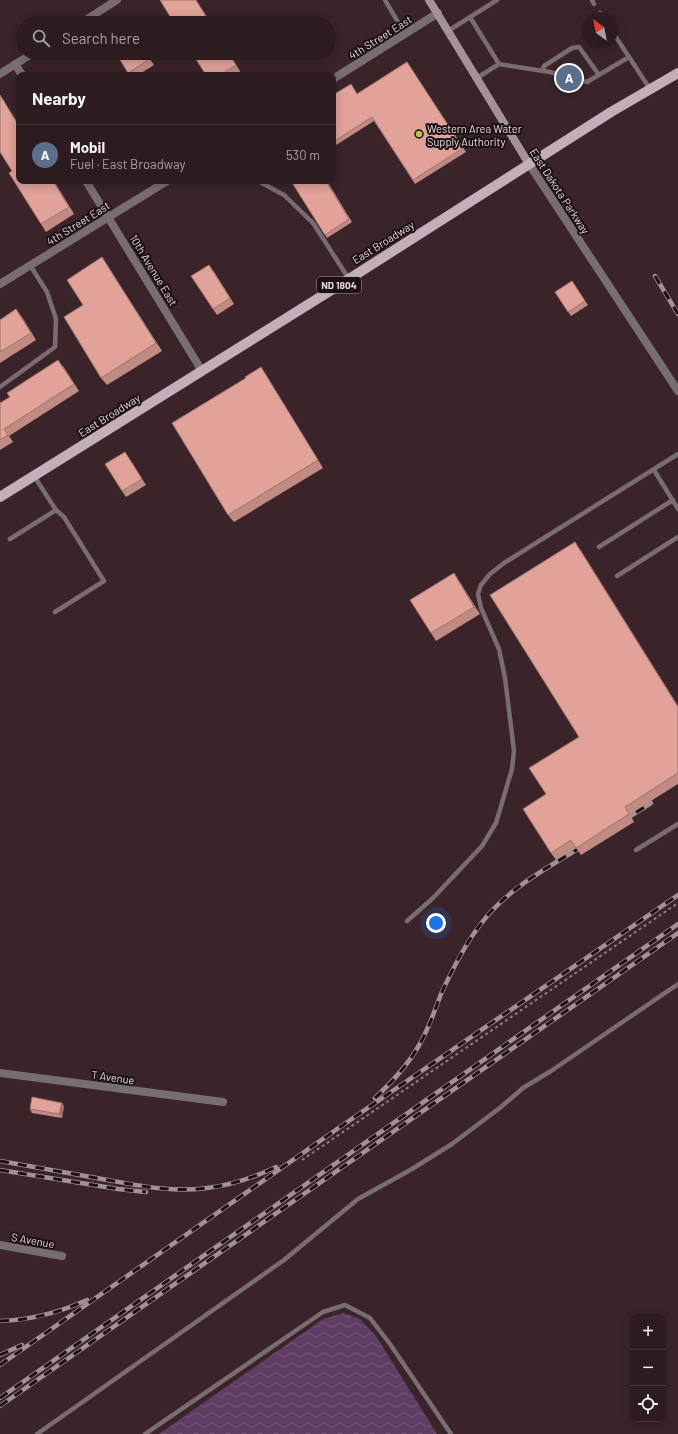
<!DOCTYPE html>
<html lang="en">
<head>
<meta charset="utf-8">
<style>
	:root { --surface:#2c1b1f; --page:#342428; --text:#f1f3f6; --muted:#a6a1a4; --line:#48393d; --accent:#b6c148 }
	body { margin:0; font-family:Barlow,sans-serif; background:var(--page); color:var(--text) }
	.controls { position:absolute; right:12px; bottom:12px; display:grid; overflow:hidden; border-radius:8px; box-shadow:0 2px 10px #0003 }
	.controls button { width:36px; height:36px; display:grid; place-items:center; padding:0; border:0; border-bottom:1px solid var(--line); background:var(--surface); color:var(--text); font:20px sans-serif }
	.compass { position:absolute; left:582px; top:12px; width:36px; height:36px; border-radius:50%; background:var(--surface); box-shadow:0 2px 10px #0003; rotate:328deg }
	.you { position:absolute; left:436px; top:923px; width:14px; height:14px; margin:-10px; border:3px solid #fff; border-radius:50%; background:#1a73e8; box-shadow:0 0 0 6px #1a73e833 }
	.badge { display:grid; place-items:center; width:26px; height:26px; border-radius:50%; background:var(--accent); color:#fff; font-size:13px; font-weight:700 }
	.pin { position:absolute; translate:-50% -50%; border:2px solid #fff; box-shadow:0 1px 4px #0006 }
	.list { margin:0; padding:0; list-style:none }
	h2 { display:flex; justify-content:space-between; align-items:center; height:52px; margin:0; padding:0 16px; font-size:17px }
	h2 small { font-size:13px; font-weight:400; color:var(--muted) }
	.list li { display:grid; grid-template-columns:26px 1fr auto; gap:12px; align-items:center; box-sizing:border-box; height:60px; padding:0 16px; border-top:1px solid var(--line) }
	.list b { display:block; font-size:15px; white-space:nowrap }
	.list p { margin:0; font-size:13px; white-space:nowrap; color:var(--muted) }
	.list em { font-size:13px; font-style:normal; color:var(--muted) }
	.icon { flex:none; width:22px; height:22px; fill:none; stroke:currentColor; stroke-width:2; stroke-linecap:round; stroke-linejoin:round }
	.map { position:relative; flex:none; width:678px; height:1434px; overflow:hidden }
	.search { position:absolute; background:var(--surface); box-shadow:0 2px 10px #0003; left:16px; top:16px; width:320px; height:44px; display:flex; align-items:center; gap:10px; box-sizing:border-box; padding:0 14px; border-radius:22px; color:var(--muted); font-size:15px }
	.panel { position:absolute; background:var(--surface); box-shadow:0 2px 10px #0003; left:16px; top:72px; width:320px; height:112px; border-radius:8px }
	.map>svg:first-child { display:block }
	.water { fill:url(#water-waves) }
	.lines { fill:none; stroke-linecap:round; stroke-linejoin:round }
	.path { stroke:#8f7c80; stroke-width:2; stroke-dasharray:3 3; stroke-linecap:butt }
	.service { stroke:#786d72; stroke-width:4.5 }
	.minor { stroke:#786d72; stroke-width:8 }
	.secondary { stroke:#a3929b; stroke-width:8 }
	.primary { stroke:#c4aeba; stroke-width:10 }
	.rail-casing { stroke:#a49195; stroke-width:4.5 }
	.rail { stroke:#1b1113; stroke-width:3; stroke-dasharray:9; stroke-linecap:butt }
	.wall { fill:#c18b84 }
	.shaded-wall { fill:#9d716b }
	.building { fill:#e0a299; stroke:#9d716b }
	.poi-dot { fill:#b6c148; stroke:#1b1113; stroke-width:1.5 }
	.labels { text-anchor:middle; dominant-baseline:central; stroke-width:4; stroke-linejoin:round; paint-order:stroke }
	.shield { fill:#1b1113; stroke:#aa9c9e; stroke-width:1 }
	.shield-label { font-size:10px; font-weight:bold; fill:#e7d7da }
	.street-label { font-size:11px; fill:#e7d7da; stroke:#1b1113 }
	.poi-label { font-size:11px; fill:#e7d7da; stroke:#1b1113; text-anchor:start }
</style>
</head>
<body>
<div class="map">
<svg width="678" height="1434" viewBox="0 0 678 1434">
	<defs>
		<pattern id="water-waves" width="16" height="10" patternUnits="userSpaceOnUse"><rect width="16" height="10" fill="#603d64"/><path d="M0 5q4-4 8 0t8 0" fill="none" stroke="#77587a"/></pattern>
	</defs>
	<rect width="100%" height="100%" fill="#3b2429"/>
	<polygon class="water" points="344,1313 360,1319 376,1336 437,1434 159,1434 323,1319"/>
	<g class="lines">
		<polyline class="path" points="302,1160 678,903"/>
		<g class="service">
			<polyline points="385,0 405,34"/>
			<polyline points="592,0 594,4"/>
			<polyline points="600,13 604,18"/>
			<polyline points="470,17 499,64"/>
			<polyline points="448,31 497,0"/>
			<polyline points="612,31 650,89"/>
			<polyline points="542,71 544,66 572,48 579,47 599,75"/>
			<polyline points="477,78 499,64 550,72 565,76"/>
			<polyline points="576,79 587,82 629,57"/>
			<polyline points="258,181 284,195 313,223 349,279"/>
			<polyline points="0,387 55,347 56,319 47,292 30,265"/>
			<polyline points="654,470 678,509"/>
			<polyline points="34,476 56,510 64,517 104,581 55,612"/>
			<polyline points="10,539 56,510"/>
			<polyline points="599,547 673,500"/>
			<polyline points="617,576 678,537"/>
			<polyline points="636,850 678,824"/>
			<polyline points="407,921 432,899 482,846 496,823 512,769 514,751 505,678 499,649 481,608 478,594 481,585 490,574 504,563 678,454"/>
			<polyline points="37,1434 284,1260 358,1199 412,1169 452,1144 501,1107 523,1088 551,1071 678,984"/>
			<polyline points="145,1434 323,1312 345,1305 370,1318 390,1344 451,1434"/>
		</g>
		<g class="minor">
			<polyline points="81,23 117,0"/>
			<polyline points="15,64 22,75"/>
			<polyline points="0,74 33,53"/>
			<polyline points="333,79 438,13"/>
			<polyline points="529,164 678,391"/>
			<polyline points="86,181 202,371"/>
			<polyline points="0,284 167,181"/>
			<polyline points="0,1073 223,1102"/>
			<polyline points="0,1245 62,1256"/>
		</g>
		<polyline class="secondary" points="429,0 529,164"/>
		<polyline class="primary" points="0,497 349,279 611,112 678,73"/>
		<defs>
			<g id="rail">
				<polyline points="655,276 678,314"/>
				<polyline points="621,822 651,803"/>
				<path d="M375,1098C391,1083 407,1066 418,1047C428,1031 434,1012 441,994C452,970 464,946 480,925C506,889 549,867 586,844"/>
				<path d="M0,1161C34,1167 68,1173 102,1179C136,1185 172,1193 207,1188C231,1185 255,1177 276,1167"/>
				<polyline points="0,1170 118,1189 146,1192"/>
				<path d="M0,1321C31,1320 58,1313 87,1300"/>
				<polyline points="0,1355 22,1345"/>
				<polyline points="0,1365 340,1127 678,895"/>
				<polyline points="0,1398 678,924"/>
				<polyline points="0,1406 678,933"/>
			</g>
		</defs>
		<use href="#rail" class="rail-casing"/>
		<use href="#rail" class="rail"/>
	</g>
	<g class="wall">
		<polygon points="116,53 146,53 154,65 138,75 130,75"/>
		<polygon points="192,53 229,53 241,73 238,75 206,75"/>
		<polygon points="407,62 466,152 415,184 374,121 333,147 333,95 358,93"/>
		<polygon points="0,95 5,103 19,181 54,181 74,214 46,232 41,224 12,171"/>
		<polygon points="291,181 327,181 352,222 327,238"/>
		<polygon points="107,265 162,351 107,385 101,378"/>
		<polygon points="213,270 234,304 217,315 213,309"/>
		<polygon points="572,281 588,305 571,316 555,292"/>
		<polygon points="22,317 36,340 0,363 0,320"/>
		<polygon points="63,366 79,391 9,436 13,442 0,450 0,403"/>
		<polygon points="261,367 266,375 323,468 234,522 228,515 246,378"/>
		<polygon points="125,452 146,485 126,497 122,491"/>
		<polygon points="580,549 678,706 678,784 630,814 634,822 581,855 576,848 556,860 551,853 579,737"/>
		<polygon points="459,581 480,614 436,641 431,633"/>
		<polygon points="64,1106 62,1118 32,1113 30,1109"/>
	</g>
	<g class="shaded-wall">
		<polygon points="196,0 211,23 210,23"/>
		<polygon points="228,53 229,53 241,73 236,65"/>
		<polygon points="0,95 19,125 19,126"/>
		<polygon points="53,181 54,181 74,214 69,207"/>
		<polygon points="102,257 107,265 162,351 156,343"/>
		<polygon points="16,309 22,317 36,340 31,333"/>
		<polygon points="575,542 678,706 678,707"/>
		<polygon points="454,573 459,581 480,614 474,607"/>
		<polygon points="62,1103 64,1106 62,1118 59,1114"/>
	</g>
	<g class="building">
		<polygon points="160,0 196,0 210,23 174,23"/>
		<polygon points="123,17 127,23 114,23"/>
		<polygon points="116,53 146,53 150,59 128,73"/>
		<polygon points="192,53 228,53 236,65 220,75 206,75"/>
		<polygon points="407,62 463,148 413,180 372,117 333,142 333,95 351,84 357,94"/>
		<polygon points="0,95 19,126 19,181 53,181 69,207 41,224 9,173 12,171 0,152"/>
		<polygon points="291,181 326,181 349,219 325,235"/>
		<polygon points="102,257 156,343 101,378 64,317 83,305 67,280"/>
		<polygon points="209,265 230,298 213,309 191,276"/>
		<polygon points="572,281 585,301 568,312 555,292"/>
		<polygon points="16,309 31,333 0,352 0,320"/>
		<polygon points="58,360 74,384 4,429 8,435 0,440 0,403 10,397 7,393"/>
		<polygon points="261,367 318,460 228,515 172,423 246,378 245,377"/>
		<polygon points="125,452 142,479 122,491 105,464"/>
		<polygon points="575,542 678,707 678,773 625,807 629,814 576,848 571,840 551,853 523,809 546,794 529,768 579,737 490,595"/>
		<polygon points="454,573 474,607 431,633 410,600"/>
		<polygon points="32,1097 62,1103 59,1114 30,1109"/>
	</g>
	<circle class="poi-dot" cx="419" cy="134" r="4"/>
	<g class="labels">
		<rect class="shield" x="317" y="277" width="44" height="16" rx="3"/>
		<g class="shield-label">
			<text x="339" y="285">ND 1804</text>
		</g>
		<g class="street-label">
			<text transform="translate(380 37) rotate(-32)">4th Street East</text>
			<text transform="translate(560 191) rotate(57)">East Dakota Parkway</text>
			<text transform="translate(78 223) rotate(-32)">4th Street East</text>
			<text transform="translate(383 242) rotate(-32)">East Broadway</text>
			<text transform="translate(154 270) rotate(59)">10th Avenue East</text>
			<text transform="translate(109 415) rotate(-32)">East Broadway</text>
			<text transform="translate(113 1077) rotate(8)">T Avenue</text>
			<text transform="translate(33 1240) rotate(10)">S Avenue</text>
		</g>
		<g class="poi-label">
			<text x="427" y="128">Western Area Water<tspan x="427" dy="13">Supply Authority</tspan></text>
		</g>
	</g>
</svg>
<div class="controls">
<button>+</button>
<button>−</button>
<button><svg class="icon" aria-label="locate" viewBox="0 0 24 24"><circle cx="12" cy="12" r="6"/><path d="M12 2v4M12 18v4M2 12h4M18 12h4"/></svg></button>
</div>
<svg class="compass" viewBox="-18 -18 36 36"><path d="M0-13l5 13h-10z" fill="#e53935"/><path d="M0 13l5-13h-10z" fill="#a6a1a4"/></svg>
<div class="you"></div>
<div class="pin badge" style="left:569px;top:78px;background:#5c6f8a">A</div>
<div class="search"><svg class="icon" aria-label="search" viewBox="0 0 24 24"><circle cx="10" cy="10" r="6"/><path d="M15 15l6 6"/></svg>Search here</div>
<section class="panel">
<h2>Nearby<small></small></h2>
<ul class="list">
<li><span class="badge" style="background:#5c6f8a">A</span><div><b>Mobil</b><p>Fuel · East Broadway</p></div><em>530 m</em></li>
</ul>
</section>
</div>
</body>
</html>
